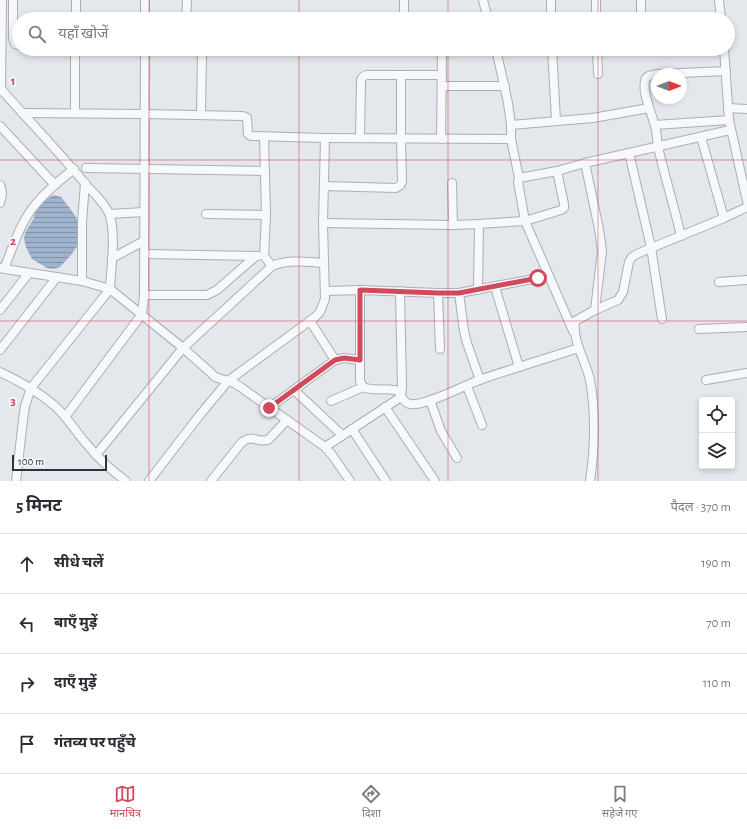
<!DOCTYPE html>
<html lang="hi">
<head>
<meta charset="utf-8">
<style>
	:root { --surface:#fff; --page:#f7f7f7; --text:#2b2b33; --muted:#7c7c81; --line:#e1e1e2; --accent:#d1495b }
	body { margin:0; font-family:"Alegreya Sans","Noto Sans Devanagari",sans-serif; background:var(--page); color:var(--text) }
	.controls { position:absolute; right:12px; bottom:12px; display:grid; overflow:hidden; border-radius:4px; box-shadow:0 2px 6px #0003 }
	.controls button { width:36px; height:36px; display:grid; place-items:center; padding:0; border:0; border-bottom:1px solid var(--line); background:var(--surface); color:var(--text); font:20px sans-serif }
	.compass { position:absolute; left:651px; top:68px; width:36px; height:36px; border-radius:50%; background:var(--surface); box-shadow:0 2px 6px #0003; rotate:90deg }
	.scale { position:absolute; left:12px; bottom:10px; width:95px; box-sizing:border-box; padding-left:4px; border:2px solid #2b3445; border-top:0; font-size:11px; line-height:14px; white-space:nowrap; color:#2b3445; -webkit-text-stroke:3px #f4f6f9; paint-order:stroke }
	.stop { position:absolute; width:12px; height:12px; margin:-9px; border:3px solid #d1495b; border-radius:50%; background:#fff }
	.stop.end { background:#d1495b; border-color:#fff; box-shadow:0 1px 4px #0008 }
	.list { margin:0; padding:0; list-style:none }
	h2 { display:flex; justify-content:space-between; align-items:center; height:52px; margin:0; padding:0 16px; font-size:17px }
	h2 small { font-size:13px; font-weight:400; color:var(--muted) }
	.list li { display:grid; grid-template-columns:26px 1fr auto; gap:12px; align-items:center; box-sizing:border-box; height:60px; padding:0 16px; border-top:1px solid var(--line) }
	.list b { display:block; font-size:15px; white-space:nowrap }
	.list em { font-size:13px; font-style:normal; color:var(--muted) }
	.icon { flex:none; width:22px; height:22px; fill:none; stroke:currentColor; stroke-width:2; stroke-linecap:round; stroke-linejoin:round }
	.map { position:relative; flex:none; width:747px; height:481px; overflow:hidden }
	.search { position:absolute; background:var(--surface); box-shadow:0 2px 6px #0003; left:12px; right:12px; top:12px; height:44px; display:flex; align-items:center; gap:10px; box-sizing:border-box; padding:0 14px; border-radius:22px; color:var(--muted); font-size:15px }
	.sheet { height:292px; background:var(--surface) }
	nav { display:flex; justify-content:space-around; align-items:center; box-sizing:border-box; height:56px; border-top:1px solid var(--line); background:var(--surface); font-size:11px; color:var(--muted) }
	nav a { display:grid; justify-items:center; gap:2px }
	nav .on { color:var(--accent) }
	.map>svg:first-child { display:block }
	.water { fill:url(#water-rules) }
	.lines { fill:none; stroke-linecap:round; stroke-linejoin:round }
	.minor-casing { stroke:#a9aeb7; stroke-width:10 }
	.minor { stroke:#f7f8fa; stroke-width:8 }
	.route { stroke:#d1495b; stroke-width:5 }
	.grid { fill:none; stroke:#d1495b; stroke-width:1; stroke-opacity:0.55 }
	.grid-label { font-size:13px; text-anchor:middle; font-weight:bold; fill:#d1495b; stroke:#f4f6f9; stroke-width:4; stroke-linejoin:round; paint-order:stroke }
</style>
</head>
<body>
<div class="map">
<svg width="747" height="481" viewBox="0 0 747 481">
	<defs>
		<pattern id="water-rules" width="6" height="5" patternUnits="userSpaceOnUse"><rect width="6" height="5" fill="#9fb4cc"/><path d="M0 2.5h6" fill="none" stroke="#8293a7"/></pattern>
	</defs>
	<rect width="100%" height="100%" fill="#e4e7ec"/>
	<polygon class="water" points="54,195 61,197 69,207 76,217 79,225 79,238 78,245 71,255 60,267 53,269 47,268 32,259 26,247 24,239 25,233 34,218 35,211 38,206 50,197"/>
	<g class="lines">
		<defs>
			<g id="minor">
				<polyline points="13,0 13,38 15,44 19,45"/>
				<polyline points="483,0 488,19"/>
				<polyline points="596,0 596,19"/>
				<polyline points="719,0 721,19"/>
				<polyline points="76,19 76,0"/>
				<polyline points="145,19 145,0"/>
				<polyline points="186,19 187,0"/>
				<polyline points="404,19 404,0"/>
				<polyline points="523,19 551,18 577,19"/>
				<polyline points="551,19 551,0"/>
				<polyline points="641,19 641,0"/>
				<polyline points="201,49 202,53 201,115"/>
				<polyline points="496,49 508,103 511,125 511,139 519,178 518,182 525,221 573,331"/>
				<polyline points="552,49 556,120"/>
				<polyline points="597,49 598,74"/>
				<polyline points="724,49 729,120 747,201"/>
				<path d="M657,74C652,75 646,75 645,81C642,93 652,114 655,126C657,132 657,140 658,147C665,177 674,206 681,236"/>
				<polyline points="660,74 726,71"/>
				<polyline points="442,86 505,86"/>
				<path d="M1,89C30,122 60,153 88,187C95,194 107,206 110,216C116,238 111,266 110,289L183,348L210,372L215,377L234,383L239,386L325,447L332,455L350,481"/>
				<polyline points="0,91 1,89 2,0"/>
				<polyline points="728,108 747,109"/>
				<polyline points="22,113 145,114 243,116 247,118 248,134 251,136 325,138 511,139"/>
				<polyline points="75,113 75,49"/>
				<polyline points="511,125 593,118 649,108"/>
				<polyline points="655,125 729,120"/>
				<polyline points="0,126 55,185"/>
				<polyline points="264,137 266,215 264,256 272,266"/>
				<polyline points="701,137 724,218"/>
				<path d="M360,138L361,80C362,77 363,76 367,75H442"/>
				<polyline points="441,139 442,49"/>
				<polyline points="629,153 651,247 662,319"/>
				<polyline points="585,163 599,229 602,251 595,310"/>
				<polyline points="86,168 265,171"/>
				<polyline points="519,178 557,171 585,163 730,130"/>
				<polyline points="452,183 453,225"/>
				<path d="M0,185C3,191 2,196 0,203"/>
				<path d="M324,186L396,188C400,186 401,185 402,181L401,139V75"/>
				<polyline points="110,214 144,212"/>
				<polyline points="206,214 266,215"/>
				<polyline points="323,223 453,225 479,224 525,221 561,210 564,208 564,204 557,171"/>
				<polyline points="145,254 258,256"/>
				<polyline points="112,258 144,241"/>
				<polyline points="0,268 11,270 82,281 110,289 31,388 25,406 23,420 16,481"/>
				<path d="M4,269C13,247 20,223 35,205C46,191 60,180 74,169"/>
				<polyline points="82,281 82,222 85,183"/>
				<polyline points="719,282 747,280"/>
				<polyline points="495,287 519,367"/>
				<path d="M360,290V381L363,387C374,392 386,387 398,391C401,396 404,403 410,404C424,407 467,384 482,379C515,368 547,358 579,348"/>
				<polyline points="478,290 479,224"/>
				<polyline points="326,291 360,290 438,293 459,293 549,276"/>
				<polyline points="438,293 440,349"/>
				<polyline points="459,293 464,331 467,343 480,380"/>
				<polyline points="144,295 207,295 217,290 256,256"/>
				<polyline points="0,310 29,273"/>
				<polyline points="310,321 335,360"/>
				<polyline points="699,329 747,327"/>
				<polyline points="0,350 57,277"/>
				<path d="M0,372C19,381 39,392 55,406C66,416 74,429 84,441C97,457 109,469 126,481"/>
				<polyline points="706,380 747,373"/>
				<polyline points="467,386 482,425"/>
				<polyline points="294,390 342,435"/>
				<polyline points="430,400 441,431 457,458"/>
				<polyline points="331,401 363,387"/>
				<polyline points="385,407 435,481"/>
				<polyline points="269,408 335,360 344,358 360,360"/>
				<polyline points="65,417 142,314 144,295 145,49"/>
				<polyline points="352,429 386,481"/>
				<polyline points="325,447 401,397 402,386 400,291"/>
				<path d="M96,455L183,348L272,266C288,259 307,262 324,263"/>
				<polyline points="149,481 199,416 228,381 315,317 320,312 325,299 323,223 325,138"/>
				<path d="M211,481L242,442C253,434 257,443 268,440L287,420"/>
				<path d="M590,481C595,447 596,414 590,380C586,362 572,340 575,321L595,310L618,300L623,292L629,262L632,257L639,253L724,218L747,207"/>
			</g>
		</defs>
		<use href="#minor" class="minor-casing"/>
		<use href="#minor" class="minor"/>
	</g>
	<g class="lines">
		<polyline class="route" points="269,408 335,360 344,358 360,360 360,290 438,293 459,293 538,278"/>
	</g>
	<path class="grid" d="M149,0V19M299,0V19M448,0V19M598,0V19M149,49V481M299,49V481M448,49V481M598,49V481M0,160H747M0,321H747"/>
	<g class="grid-label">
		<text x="13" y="85">1</text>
		<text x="13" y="245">2</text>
		<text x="13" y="405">3</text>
	</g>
</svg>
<div class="controls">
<button><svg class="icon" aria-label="locate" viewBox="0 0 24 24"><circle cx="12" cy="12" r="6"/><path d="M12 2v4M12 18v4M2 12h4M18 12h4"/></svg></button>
<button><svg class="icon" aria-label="layers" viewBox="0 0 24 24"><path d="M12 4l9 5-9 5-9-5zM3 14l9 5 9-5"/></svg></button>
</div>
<svg class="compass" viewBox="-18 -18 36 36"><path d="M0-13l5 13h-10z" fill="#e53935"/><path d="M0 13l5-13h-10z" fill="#7c7c81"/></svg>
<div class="scale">100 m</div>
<div class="stop" style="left:538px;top:278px"></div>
<div class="stop end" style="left:269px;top:408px"></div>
<div class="search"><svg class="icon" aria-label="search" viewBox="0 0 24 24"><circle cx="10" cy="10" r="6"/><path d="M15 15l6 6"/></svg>यहाँ खोजें</div>
</div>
<section class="sheet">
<h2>5 मिनट<small>पैदल · 370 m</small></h2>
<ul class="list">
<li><svg class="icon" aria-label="ahead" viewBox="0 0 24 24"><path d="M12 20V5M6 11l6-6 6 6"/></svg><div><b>सीधे चलें</b></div><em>190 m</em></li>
<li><svg class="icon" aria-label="left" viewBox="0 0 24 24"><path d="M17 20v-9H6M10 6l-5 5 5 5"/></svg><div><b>बाएँ मुड़ें</b></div><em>70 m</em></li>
<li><svg class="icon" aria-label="right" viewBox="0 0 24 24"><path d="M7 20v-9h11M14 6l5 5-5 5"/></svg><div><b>दाएँ मुड़ें</b></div><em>110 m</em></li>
<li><svg class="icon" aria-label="arrive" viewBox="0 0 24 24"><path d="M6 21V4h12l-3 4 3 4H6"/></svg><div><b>गंतव्य पर पहुँचे</b></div></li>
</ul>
</section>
<nav>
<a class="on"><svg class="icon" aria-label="map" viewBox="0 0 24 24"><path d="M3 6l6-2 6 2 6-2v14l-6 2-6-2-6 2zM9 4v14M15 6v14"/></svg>मानचित्र</a>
<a><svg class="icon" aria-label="directions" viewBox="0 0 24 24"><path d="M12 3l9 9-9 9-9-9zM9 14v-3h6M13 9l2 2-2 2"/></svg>दिशा</a>
<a><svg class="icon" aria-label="saved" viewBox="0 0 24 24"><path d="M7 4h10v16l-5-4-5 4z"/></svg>सहेजे गए</a>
</nav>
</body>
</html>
